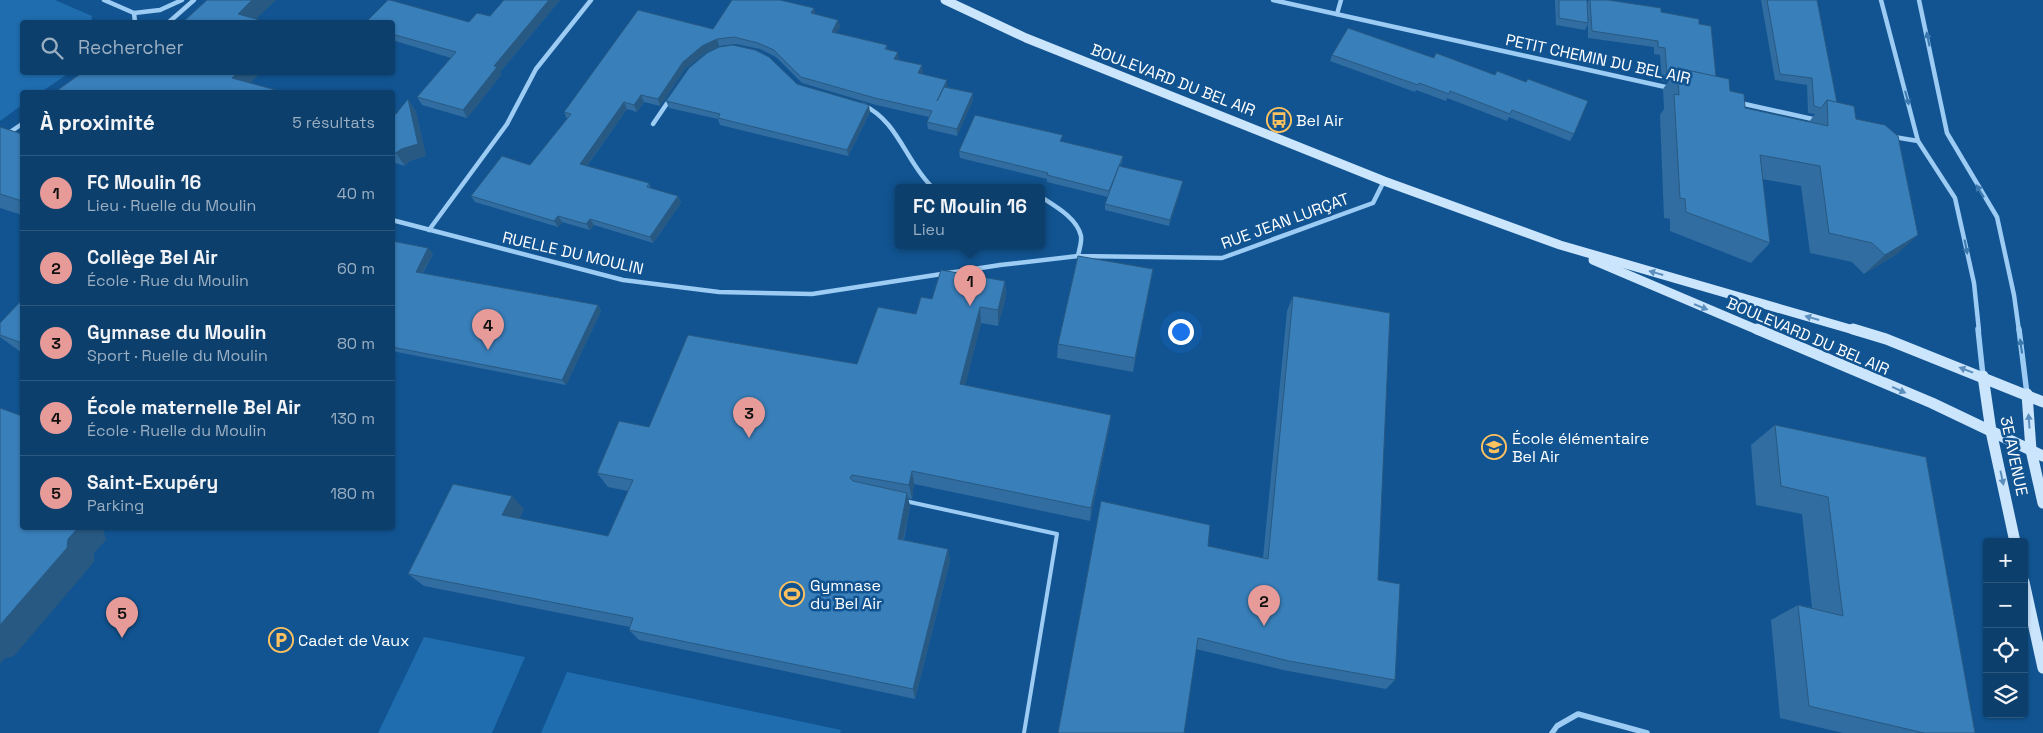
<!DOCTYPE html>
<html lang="fr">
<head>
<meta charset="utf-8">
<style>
	:root { --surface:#0d3f6d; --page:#1b4a75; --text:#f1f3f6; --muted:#9aafc2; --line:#2d5880; --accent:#e69b98 }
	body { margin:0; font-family:"Space Grotesk",sans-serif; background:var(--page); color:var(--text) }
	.controls { position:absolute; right:15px; bottom:15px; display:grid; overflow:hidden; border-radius:5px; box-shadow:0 1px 4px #0004 }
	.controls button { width:45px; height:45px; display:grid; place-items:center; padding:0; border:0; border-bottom:1px solid var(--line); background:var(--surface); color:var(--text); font:25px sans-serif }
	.you { position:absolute; left:1180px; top:331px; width:18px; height:18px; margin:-12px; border:4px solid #fff; border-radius:50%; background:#1a73e8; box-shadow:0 0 0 8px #1a73e833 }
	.badge { display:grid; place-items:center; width:32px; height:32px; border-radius:50%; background:var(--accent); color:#111; font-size:16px; font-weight:700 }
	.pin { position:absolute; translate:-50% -41px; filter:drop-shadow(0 1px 2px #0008) }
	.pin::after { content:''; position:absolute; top:26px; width:18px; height:15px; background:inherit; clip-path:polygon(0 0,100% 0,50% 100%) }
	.popup { position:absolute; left:895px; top:184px; width:150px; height:65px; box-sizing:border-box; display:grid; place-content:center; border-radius:5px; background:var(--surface); filter:drop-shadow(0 1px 4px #0005); font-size:16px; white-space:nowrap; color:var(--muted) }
	.popup b { font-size:19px; color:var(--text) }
	.popup::after { content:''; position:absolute; left:50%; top:100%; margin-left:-10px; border:10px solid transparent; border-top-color:var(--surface) }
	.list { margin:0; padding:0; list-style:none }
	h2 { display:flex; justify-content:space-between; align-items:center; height:65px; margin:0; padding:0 20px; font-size:21px }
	h2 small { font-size:16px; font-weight:400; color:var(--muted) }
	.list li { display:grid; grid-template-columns:32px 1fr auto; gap:15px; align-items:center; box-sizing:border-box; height:75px; padding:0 20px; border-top:1px solid var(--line) }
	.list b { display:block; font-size:19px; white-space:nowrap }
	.list p { margin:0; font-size:16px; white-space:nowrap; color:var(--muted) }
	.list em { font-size:16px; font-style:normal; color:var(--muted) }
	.icon { flex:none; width:28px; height:28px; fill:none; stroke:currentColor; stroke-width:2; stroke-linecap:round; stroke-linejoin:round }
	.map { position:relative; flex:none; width:2043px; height:733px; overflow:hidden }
	.search { position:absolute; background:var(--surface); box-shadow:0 1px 4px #0004; left:20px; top:20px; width:375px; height:55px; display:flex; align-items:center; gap:12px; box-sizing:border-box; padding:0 18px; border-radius:5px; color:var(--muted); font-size:19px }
	.panel { position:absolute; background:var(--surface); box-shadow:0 1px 4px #0004; left:20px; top:90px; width:375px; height:440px; border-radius:5px }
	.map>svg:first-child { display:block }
	.green { fill:#1f6daf }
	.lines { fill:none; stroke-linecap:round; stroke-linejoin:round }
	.lane { stroke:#9ccbf3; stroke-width:4 }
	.street-far1 { stroke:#9ccbf3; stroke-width:4.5 }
	.street { stroke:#9ccbf3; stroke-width:5.5 }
	.secondary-far1 { stroke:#cbe5fd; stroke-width:9 }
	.secondary { stroke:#cbe5fd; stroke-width:11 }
	.wall { fill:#316da0 }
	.shaded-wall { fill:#285982 }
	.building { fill:#397fba; stroke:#285982 }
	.oneway { fill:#3b78ae }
	.oneway2 { fill:#5b8ebc }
	.labels { text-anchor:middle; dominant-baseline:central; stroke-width:5; stroke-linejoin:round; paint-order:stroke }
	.street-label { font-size:16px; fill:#fff; stroke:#115491 }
	.poi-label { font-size:16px; fill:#fff; stroke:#115491; text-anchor:start }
</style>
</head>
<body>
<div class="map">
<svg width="2043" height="733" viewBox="0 0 2043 733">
	<rect width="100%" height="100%" fill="#115491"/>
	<g class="green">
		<polygon points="0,0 55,0 92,16 91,22 22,22 22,72 69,73 41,92 22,92 22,105 0,121"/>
		<polygon points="424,637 525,657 492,733 378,733"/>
		<polygon points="567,672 841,730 840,733 541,733"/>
	</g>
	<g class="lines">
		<polyline class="lane" points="905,501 1057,534 1024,733"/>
		<g class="street-far1">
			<polyline points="104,0 134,13 135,22"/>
			<polyline points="1273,0 1670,88"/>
			<polyline points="1881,0 1918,141 1955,198 1974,283 1979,331"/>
			<polyline points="1919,0 1947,133 1997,217 2014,295 2019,331"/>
			<polyline points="134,13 160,10 182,0"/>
			<polyline points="1337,14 1341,0"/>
			<polyline points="169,22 194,0"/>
			<polyline points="1740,103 1817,120"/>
			<path d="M863,105C898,121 905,160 931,186L954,187"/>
			<polyline points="653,124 670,99"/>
			<polyline points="1894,137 1918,141"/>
			<polyline points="0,139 22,124"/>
			<polyline points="997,187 1017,187"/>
			<path d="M1041,197C1055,206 1077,218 1081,236C1082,242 1079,250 1078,256L1222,258L1373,203L1384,181"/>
			<polyline points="392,220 623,280 719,292 812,294 1000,265 1078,256"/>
			<polyline points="429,230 507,124 536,69 591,0"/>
		</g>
		<g class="street">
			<polyline points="1978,329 1983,376"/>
			<polyline points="2019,329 2027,394"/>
			<polyline points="1552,733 1557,726 1578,714 1647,733"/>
		</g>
		<g class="secondary-far1">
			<polyline points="945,0 1026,38 1384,181 1560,245 1857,331"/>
			<polyline points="1593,260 1760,331"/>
		</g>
		<g class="secondary">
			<polyline points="1757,329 1932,403 2043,456"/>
			<polyline points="1853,329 1886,339 2043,402"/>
			<polyline points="1983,376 1991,431 2015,542"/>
			<polyline points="2027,394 2031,450 2043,503"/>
			<polyline points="2024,582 2043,668"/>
		</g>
	</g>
	<g class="wall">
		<polygon points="504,0 560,0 500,72 501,75 467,118 422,105 417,97 451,58 392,40 392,22 469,22 490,16"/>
		<polygon points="1555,0 1587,0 1587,4 1589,0 1608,0 1661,12 1699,24 1716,77 1730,91 1745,108 1809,122 1815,114 1808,113 1807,85 1775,80 1761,0 1817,0 1837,103 1856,119 1897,254 1864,274 1852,262 1810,253 1801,186 1762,179 1770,243 1751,263 1670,231 1670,219 1664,218 1660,115 1664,109 1663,89 1668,82 1662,81 1660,55 1654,54 1654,47 1588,38 1588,24 1585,30 1556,25"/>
		<polygon points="814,8 815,15 838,20 840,27 836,33 887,45 887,50 899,59 898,60 923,72 922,74 947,80 947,87 973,93 973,100 957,136 928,129 927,122 929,117 876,105 802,83 776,57 760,49 736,44 719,46 705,53 685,69 660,106 644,102 637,112 627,109 587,166 649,183 651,189 678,196 681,203 653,243 594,225 590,230 562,222 558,227 475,202 471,196 530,165 567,119 564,112 713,29"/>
		<polygon points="1332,55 1434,58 1574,134 1570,141 1509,117 1507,121 1447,98 1446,101 1416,90 1415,92 1330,61"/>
		<polygon points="797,84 870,112 848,156 720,125 718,119 669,108 666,101"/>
		<polygon points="408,99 416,112 426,156 409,161 405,166 392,162 392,113 396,114"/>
		<polygon points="0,127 22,134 22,215 0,208"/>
		<polygon points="1063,142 1123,156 1122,162 1120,166 1181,188 1169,226 1105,210 1105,204 1108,197 1047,182 1047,179 960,158 959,151"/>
		<polygon points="392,241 428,248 433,254 423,273 598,305 601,311 566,385 392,351"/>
		<polygon points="1153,269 1133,372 1057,358 1058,344"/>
		<polygon points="1005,281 1006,297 998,326 981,323 965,385 1111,415 1109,429 1090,521 914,484 912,499 908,498 910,506 904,540 948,549 950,561 915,699 639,640 629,630 630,627 424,586 408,574 524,509 519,519 608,536 628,491 608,487 597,473 649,427 857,364 932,299"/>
		<polygon points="1293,296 1378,580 1395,680 1386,689 1283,670 1196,649 1208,546 1263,558 1287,311"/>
		<polygon points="22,300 22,353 0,337 0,323"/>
		<polygon points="1775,425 1926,457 1975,733 1843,733 1780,718 1771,620 1798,605 1812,608 1802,514 1756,505 1751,445"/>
	</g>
	<g class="shaded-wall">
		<polygon points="252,0 276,0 253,22 238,14"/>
		<polygon points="549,0 560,0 500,72 501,75 467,118 463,110 494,66"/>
		<polygon points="814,8 816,15 811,13"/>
		<polygon points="838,20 840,27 833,39 832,32"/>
		<polygon points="717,39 719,46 705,53 685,69 660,106 658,99 683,62 702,46"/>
		<polygon points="898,52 899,59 895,65 894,59"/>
		<polygon points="922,65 923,72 919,80 918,73"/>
		<polygon points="238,72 261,72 243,91 232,78"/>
		<polygon points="947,80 947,86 938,107 937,101"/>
		<polygon points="973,93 973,100 957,136 957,129"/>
		<polygon points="641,95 644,102 637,112 634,105"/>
		<polygon points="408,99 416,112 426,156 409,161 405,166 396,153"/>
		<polygon points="624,102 627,109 583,171 580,164"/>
		<polygon points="869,105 870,112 848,156 847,150"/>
		<polygon points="1183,181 1181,188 1169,226 1170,220"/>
		<polygon points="678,196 681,203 653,243 650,237"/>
		<polygon points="558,216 562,222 558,227 554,221"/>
		<polygon points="590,219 594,225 590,230 586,224"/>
		<polygon points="1918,235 1897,254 1864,274 1885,255"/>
		<polygon points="428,248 433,254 420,277 416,272"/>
		<polygon points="1153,269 1150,285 1133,372 1135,358"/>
		<polygon points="1005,281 1006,297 998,326 998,310"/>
		<polygon points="598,305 601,311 566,385 562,380"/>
		<polygon points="980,307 981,323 962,399 960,384"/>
		<polygon points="1111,415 1109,429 1090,521 1091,508"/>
		<polygon points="912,471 914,484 912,499 909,485"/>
		<polygon points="907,493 910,506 901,551 898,539"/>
		<polygon points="512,496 524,509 515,528 502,515"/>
		<polygon points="78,528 103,528 106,540 94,553 94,562 14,656 4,659 0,664 0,625 68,539"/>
		<polygon points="948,549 950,561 915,699 913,689"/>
	</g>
	<g class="building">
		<polygon points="207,0 252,0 238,14 267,22 183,22"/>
		<polygon points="388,0 390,0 469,22 477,13 490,16 504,0 549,0 494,66 497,67 463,110 417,97 456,52 392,34 392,22 366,22"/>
		<polygon points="732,0 780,0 814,8 811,13 838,20 832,32 887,45 885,49 898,52 894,59 922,65 918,73 947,80 937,101 944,87 973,93 957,129 927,122 932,111 875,98 801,77 774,50 758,43 734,37 717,39 702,46 683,62 658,99 641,95 634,105 624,102 580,164 649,183 647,187 678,196 650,237 590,219 586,224 558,216 554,221 471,196 502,156 530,165 571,114 564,112 638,10 713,29"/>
		<polygon points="1559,0 1587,0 1588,23 1559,18"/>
		<polygon points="1590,0 1608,0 1661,8 1661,12 1699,19 1699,24 1711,26 1716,77 1677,68 1672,75 1667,74 1665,48 1658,47 1658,41 1592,31"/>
		<polygon points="1767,0 1817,0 1837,103 1827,100 1821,108 1814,106 1812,78 1780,74"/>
		<polygon points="1348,28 1434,58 1436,53 1495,75 1497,71 1526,82 1528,79 1588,101 1574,134 1512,110 1510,114 1450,91 1449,94 1419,83 1418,85 1332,55"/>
		<polygon points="733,45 755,50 769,57 797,84 869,105 847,150 718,118 720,114 666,101 689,68 707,53 719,47"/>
		<polygon points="1677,68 1729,79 1730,91 1744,94 1745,108 1828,126 1827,100 1854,106 1856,119 1885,125 1898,136 1918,235 1885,255 1872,243 1829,233 1820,166 1760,155 1770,243 1686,212 1685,199 1680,198 1674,94 1679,95"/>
		<polygon points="83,72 238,72 232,78 283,92 55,92"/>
		<polygon points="408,99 418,144 401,149 396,153 392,152 392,113 396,114"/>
		<polygon points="975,115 1063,135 1060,141 1123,156 1109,191 1047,175 1048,173 959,151"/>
		<polygon points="0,127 22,134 22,201 0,194"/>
		<polygon points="1119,166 1183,181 1170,220 1105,204"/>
		<polygon points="392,241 428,248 416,272 598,305 562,380 392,347"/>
		<polygon points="1078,256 1153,269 1135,358 1058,344"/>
		<polygon points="941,270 1005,281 998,310 980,307 960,384 1111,415 1091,508 912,471 909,485 852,475 850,478 853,481 907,493 898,539 948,549 913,689 629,630 633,618 408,574 453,484 512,496 502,515 608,536 633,480 597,473 619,421 649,427 688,335 857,364 878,307 916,314 921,297 932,299"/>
		<polygon points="1293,296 1390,313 1378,580 1400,584 1395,680 1289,661 1198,638 1184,733 1058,733 1101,501 1210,525 1208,546 1268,559"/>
		<polygon points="22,300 22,343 0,335 0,323"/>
		<polygon points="0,408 22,416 22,528 78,528 68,539 67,548 0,625"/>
		<polygon points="1775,425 1926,457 1975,733 1924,733 1809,706 1798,605 1843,616 1828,497 1781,486"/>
	</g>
	<defs><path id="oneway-solid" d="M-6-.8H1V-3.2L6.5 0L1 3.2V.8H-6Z" transform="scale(1.25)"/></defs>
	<g class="oneway">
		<use href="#oneway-solid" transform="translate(1928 39) rotate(-102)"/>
		<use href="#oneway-solid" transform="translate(1907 98) rotate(75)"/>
		<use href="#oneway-solid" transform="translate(1980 191) rotate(-122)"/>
		<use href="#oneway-solid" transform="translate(1966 247) rotate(79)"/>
		<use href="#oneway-solid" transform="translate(2021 346) rotate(-98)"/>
	</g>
	<g class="oneway2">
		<use href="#oneway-solid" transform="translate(1656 273) rotate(-164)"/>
		<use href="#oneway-solid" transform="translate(1701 307) rotate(22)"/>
		<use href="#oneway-solid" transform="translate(1812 318) rotate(-164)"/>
		<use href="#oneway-solid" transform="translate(1966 370) rotate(-159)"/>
		<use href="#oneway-solid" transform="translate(1899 390) rotate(24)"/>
		<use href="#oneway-solid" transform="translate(2029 421) rotate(-94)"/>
		<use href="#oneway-solid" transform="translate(2002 478) rotate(78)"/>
	</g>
	<defs>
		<symbol id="bus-ring" viewBox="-11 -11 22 22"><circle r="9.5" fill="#115491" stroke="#ffc25e" stroke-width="1.5"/><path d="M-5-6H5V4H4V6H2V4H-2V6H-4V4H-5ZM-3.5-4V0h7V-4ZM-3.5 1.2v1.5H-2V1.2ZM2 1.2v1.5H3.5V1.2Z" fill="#ffc25e"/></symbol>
		<symbol id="school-ring" viewBox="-11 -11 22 22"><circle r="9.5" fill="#115491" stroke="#ffc25e" stroke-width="1.5"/><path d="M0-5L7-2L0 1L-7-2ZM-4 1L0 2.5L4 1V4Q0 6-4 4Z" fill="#ffc25e"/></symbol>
		<symbol id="stadium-ring" viewBox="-11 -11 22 22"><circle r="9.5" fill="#115491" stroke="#ffc25e" stroke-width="1.5"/><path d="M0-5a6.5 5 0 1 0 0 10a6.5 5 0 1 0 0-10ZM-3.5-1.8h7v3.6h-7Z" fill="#ffc25e"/></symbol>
		<symbol id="parking-ring" viewBox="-11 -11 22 22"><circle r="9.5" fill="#115491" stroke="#ffc25e" stroke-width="1.5"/><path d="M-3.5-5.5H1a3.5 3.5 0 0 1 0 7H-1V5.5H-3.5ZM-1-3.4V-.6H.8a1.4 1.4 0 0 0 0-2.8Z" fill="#ffc25e"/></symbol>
	</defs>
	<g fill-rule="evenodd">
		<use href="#bus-ring" x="1265" y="106" width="28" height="28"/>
		<use href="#school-ring" x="1480" y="433" width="28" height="28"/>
		<use href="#stadium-ring" x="778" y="580" width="28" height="28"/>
		<use href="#parking-ring" x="267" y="626" width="28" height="28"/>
	</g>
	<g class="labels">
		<g class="street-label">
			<text transform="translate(1598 59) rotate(12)">PETIT CHEMIN DU BEL AIR</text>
			<text transform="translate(1173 80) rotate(21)">BOULEVARD DU BEL AIR</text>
			<text transform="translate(1285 221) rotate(-20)">RUE JEAN LURÇAT</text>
			<text transform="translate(573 253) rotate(13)">RUELLE DU MOULIN</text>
			<text transform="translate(1808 336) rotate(23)">BOULEVARD DU BEL AIR</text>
			<text transform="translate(2014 456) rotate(78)">3E AVENUE</text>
		</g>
		<g class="poi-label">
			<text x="1296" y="120">Bel Air</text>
			<text x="1512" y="438">École élémentaire<tspan x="1512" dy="18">Bel Air</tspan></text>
			<text x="810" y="585">Gymnase<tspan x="810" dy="18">du Bel Air</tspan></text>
			<text x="298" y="640">Cadet de Vaux</text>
		</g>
	</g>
</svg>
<div class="controls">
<button>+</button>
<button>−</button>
<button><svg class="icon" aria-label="locate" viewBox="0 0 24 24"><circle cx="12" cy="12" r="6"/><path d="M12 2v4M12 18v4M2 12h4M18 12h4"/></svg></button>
<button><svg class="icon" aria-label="layers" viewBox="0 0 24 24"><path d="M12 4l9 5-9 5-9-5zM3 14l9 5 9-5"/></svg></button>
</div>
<div class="you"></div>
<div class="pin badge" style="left:970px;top:306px">1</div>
<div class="popup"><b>FC Moulin 16</b>Lieu</div>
<div class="pin badge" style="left:1264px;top:626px">2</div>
<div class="pin badge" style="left:749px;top:438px">3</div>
<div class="pin badge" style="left:488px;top:350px">4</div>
<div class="pin badge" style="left:122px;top:638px">5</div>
<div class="search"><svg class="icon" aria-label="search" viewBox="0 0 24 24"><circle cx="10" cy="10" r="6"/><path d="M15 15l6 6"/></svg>Rechercher</div>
<section class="panel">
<h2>À proximité<small>5 résultats</small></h2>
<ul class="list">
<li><span class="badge">1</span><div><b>FC Moulin 16</b><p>Lieu · Ruelle du Moulin</p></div><em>40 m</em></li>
<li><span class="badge">2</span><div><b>Collège Bel Air</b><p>École · Rue du Moulin</p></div><em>60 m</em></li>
<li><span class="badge">3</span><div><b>Gymnase du Moulin</b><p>Sport · Ruelle du Moulin</p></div><em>80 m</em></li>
<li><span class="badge">4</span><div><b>École maternelle Bel Air</b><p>École · Ruelle du Moulin</p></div><em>130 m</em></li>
<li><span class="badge">5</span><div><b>Saint-Exupéry</b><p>Parking</p></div><em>180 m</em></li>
</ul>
</section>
</div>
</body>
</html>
